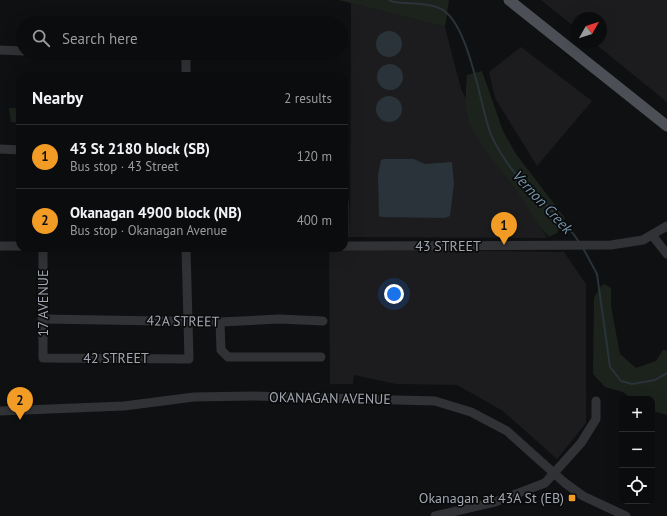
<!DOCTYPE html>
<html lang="en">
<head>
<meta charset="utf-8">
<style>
	:root { --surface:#0b0c0d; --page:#141516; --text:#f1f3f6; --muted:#9a9b9d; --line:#2b2c2e; --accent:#f29c26 }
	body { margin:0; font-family:"PT Sans",sans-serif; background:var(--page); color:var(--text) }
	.controls { position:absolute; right:12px; bottom:12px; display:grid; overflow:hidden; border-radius:8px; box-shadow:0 4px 16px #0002 }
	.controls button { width:36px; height:36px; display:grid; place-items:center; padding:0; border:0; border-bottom:1px solid var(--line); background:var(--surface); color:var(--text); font:20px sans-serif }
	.compass { position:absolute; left:571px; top:12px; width:36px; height:36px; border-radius:50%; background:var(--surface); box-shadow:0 4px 16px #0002; rotate:51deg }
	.you { position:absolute; left:394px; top:294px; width:14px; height:14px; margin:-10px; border:3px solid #fff; border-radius:50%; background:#1a73e8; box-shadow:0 0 0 6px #1a73e833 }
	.badge { display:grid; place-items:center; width:26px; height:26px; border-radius:50%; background:var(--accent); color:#111; font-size:13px; font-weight:700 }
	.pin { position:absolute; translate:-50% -33px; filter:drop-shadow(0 1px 2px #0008) }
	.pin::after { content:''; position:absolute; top:21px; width:14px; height:12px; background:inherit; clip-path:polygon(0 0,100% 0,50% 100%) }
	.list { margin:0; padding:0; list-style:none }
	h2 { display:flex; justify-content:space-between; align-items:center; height:52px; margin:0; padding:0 16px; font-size:17px }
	h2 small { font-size:13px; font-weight:400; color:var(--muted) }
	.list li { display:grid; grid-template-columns:26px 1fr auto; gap:12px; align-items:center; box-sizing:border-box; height:64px; padding:0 16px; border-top:1px solid var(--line) }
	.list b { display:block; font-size:15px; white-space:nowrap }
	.list p { margin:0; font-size:13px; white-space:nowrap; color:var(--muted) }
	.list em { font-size:13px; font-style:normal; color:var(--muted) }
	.icon { flex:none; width:22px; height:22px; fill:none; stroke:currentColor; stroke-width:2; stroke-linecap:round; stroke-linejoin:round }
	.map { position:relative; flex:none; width:667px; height:516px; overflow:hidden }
	.search { position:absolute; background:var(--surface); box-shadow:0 4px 16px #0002; left:16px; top:16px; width:332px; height:44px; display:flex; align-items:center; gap:10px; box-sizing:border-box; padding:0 14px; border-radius:22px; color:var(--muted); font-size:15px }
	.panel { position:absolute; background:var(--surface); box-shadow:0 4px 16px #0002; left:16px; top:72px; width:332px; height:180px; border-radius:12px }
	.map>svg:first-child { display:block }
	.built { fill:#1c1c1e }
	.green { fill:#1c231c }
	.water { fill:#293339 }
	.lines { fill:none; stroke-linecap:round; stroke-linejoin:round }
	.stream { stroke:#293339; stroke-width:2 }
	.minor { stroke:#313236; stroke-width:9 }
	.major { stroke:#4c4f55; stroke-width:11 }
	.poi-dot { fill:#f29c26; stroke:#0b0b0c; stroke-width:1.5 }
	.labels { text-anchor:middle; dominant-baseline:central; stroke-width:3.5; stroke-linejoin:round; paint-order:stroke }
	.street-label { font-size:14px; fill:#a0a7b2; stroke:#0b0b0c }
	.poi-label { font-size:14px; fill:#a0a7b2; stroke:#0b0b0c; text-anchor:end }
	.water-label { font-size:15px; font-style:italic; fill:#7699ae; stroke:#0b0b0c }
</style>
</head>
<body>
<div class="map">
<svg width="667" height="516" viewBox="0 0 667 516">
	<rect width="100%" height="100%" fill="#0f1011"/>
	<g class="built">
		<polygon points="541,0 667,0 667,102 593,42 601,42 601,18 577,18 577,29"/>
		<polygon points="351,3 445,27 461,89 491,150 523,197 547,238 350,237"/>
		<polygon points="521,47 592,101 537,166 495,98 489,72"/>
		<polygon points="329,249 564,252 586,284 586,423 557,459 503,411 457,385 396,384 354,375 353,384 330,384"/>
	</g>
	<g class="green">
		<polygon points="339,0 449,0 445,27"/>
		<path d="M482,71L503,131L516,154L565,218L557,233L549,237C537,225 531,211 521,197C505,172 479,149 469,121C464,106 466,90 467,75Z"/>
		<polygon points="9,108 20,108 20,123 11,122"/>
		<polygon points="344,201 349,201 350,237 344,237"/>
		<polygon points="604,284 611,288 611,306 620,354 636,368 656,361 663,350 667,350 667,415 652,411 652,399 632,399 623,392 605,387 593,374 594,298 600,287"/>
	</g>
	<g class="water">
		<circle cx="389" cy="44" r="13"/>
		<circle cx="390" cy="77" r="13"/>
		<circle cx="389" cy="109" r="13"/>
		<polygon points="384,159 414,159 425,164 452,162 454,184 450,216 445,218 382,217 379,216 378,175 381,160"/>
	</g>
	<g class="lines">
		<g class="stream">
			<path d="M389,0L394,2C407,4 428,3 439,8C468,19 480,103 489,129C492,140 500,152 506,161C526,192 559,211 579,242"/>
			<polyline points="583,248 597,274 610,367 621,381 632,384 655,380 667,373"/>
		</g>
		<g class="minor">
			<polyline points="0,50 23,51"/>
			<polyline points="186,76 186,53"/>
			<polyline points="0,149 20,150"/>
			<polyline points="652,235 667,254"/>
			<polyline points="0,246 20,246"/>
			<polyline points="344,246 611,245 643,240 667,226"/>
			<polyline points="43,248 43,358 189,359 186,248"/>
			<polyline points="42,319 220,322 279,319 323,321"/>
			<polyline points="220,322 221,350 228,357 321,357"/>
			<polyline points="0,411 124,406 194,397 252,396 435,401 471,412 507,431 565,483 583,496 626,516"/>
			<polyline points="435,516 495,502 545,483 581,443 596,419 596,401"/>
		</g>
		<polyline class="major" points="509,0 667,126"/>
	</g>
	<rect class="poi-dot" x="568" y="494" width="8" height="8" rx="2"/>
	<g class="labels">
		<g class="street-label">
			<text x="448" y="246">43 STREET</text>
			<text transform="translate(43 303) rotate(-90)">17 AVENUE</text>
			<text transform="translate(183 321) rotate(1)">42A STREET</text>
			<text x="116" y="358">42 STREET</text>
			<text transform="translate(330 398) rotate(1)">OKANAGAN AVENUE</text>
		</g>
		<g class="poi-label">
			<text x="564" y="498">Okanagan at 43A St (EB)</text>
		</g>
		<g class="water-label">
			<text transform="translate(543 202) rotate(47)">Vernon Creek</text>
		</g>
	</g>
</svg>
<div class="controls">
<button>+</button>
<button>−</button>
<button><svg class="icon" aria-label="locate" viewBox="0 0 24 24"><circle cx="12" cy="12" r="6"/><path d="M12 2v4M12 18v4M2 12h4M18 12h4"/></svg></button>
</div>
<svg class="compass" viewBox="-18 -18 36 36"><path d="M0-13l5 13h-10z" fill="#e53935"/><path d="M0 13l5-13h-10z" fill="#9a9b9d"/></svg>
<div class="you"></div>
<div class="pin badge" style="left:504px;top:245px">1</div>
<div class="pin badge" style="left:20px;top:420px">2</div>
<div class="search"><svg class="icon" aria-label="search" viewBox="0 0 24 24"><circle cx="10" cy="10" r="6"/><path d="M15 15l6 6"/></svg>Search here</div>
<section class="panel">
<h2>Nearby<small>2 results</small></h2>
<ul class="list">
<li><span class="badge">1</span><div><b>43 St 2180 block (SB)</b><p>Bus stop · 43 Street</p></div><em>120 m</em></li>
<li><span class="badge">2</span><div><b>Okanagan 4900 block (NB)</b><p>Bus stop · Okanagan Avenue</p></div><em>400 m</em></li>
</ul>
</section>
</div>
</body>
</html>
